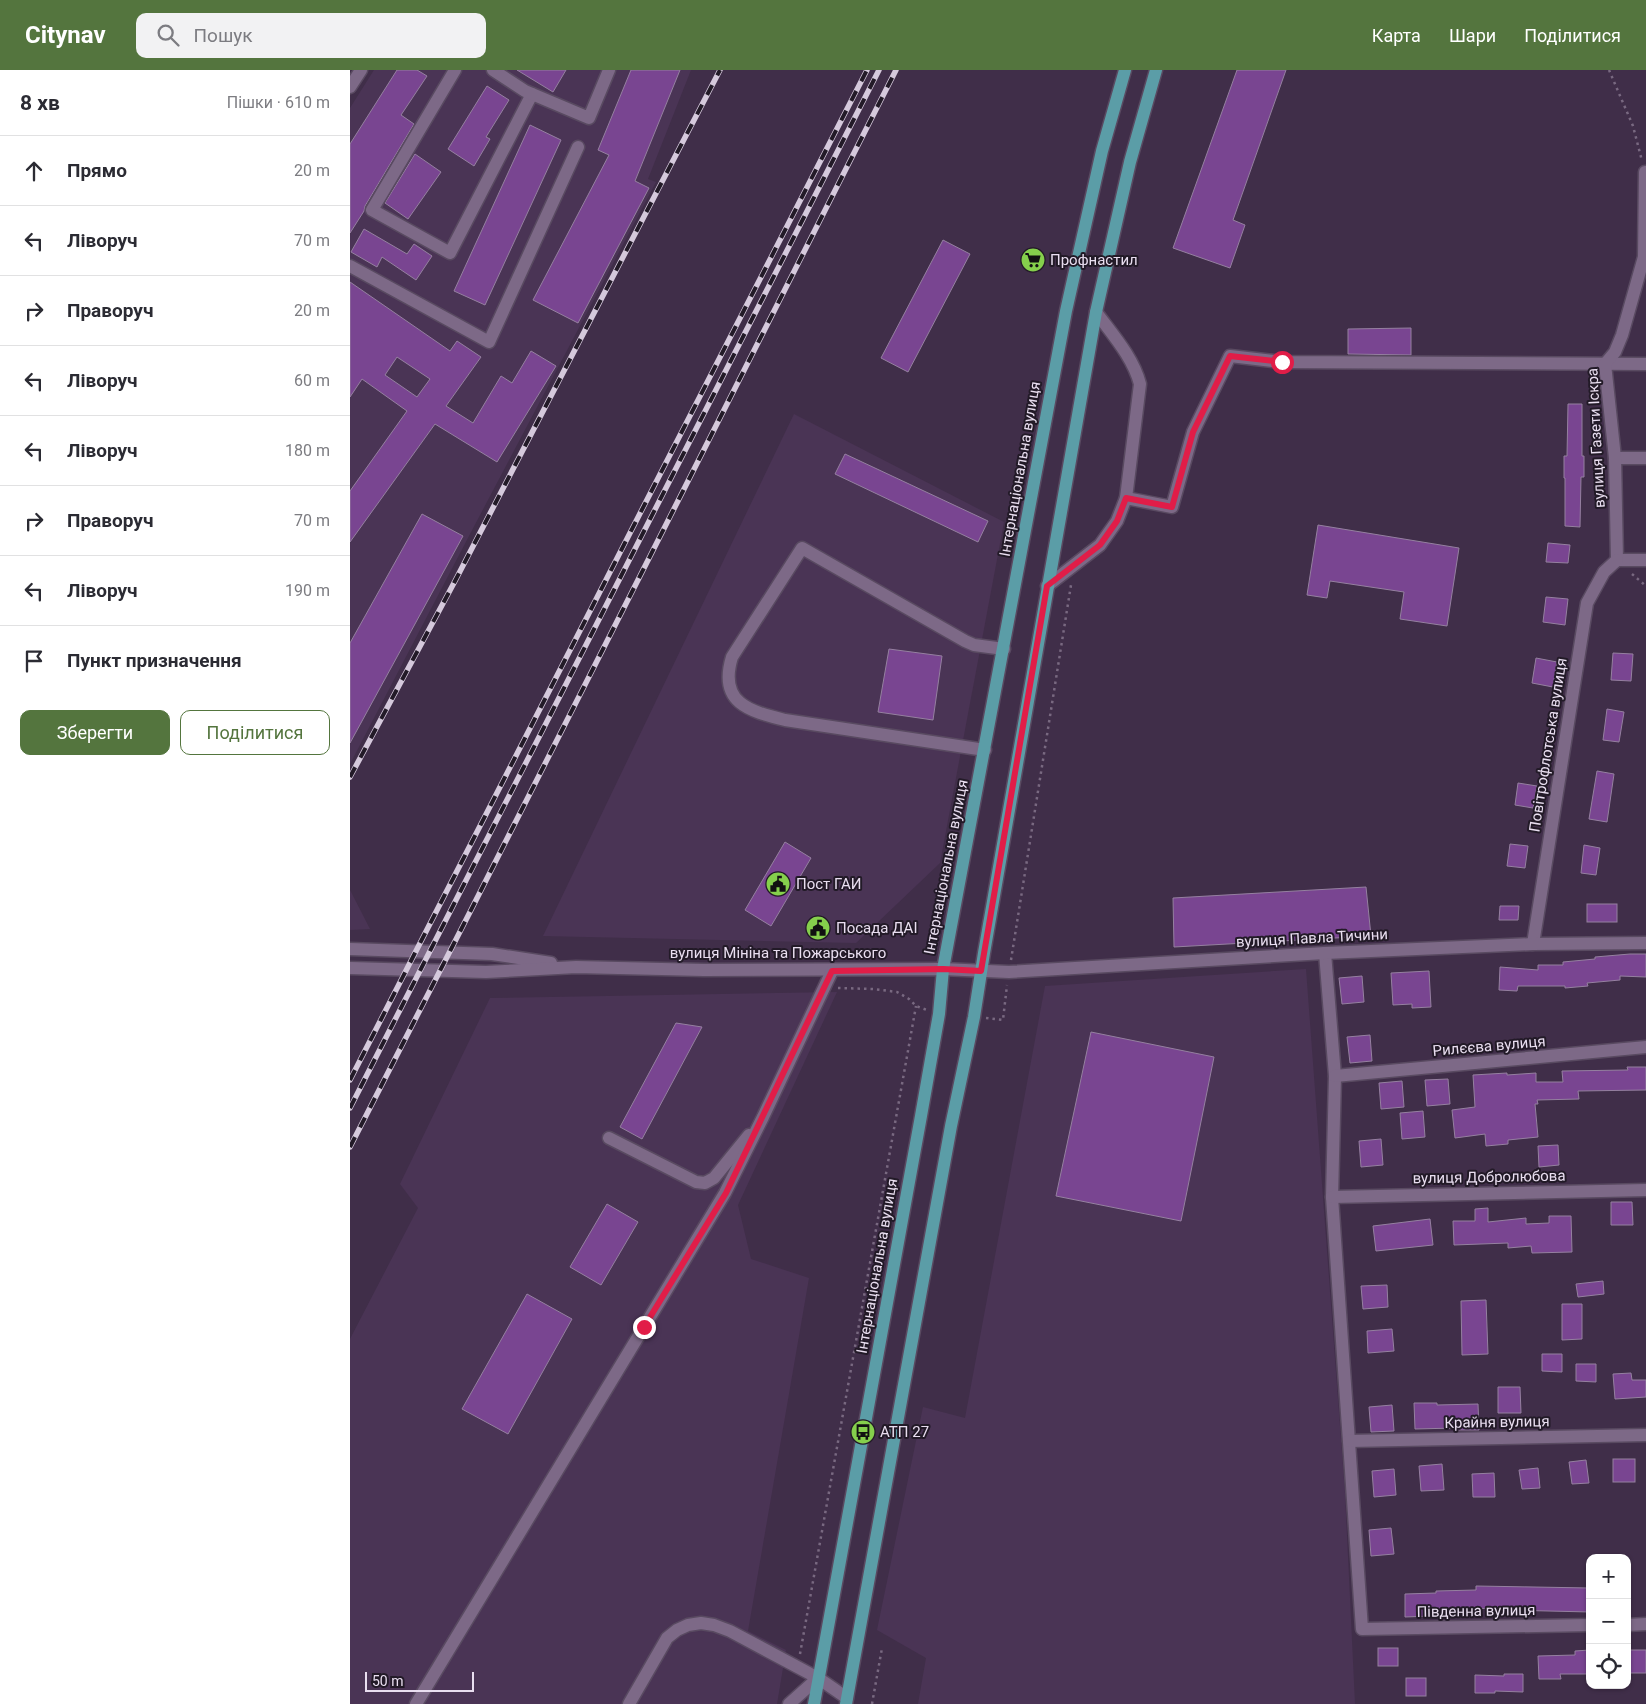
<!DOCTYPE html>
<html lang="uk">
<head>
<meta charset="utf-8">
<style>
	:root { --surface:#fff; --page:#f2f2f3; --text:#2b2b33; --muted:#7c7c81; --line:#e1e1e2; --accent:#54753e }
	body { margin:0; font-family:Roboto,sans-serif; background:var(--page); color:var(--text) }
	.controls { position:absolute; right:15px; bottom:15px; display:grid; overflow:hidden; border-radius:10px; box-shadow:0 1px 4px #0004 }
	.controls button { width:45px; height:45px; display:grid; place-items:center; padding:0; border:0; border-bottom:1px solid var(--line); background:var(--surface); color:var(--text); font:25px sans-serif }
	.scale { position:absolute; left:15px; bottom:12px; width:109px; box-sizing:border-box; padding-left:5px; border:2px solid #e9def0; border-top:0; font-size:14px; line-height:18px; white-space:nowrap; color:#e9def0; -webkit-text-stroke:4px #221a27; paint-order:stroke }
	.stop { position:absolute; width:15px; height:15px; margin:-11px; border:4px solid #e11d48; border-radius:50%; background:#fff }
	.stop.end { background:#e11d48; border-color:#fff; box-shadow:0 1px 5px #0008 }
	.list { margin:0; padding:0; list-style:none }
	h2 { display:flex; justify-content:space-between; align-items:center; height:65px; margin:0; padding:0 20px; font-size:21px }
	h2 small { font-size:16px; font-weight:400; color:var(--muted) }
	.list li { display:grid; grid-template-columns:32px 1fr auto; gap:15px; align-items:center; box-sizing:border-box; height:70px; padding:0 20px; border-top:1px solid var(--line) }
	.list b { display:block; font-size:19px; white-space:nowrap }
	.list em { font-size:16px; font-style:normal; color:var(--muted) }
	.actions { display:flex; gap:10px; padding:15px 20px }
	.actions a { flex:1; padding:11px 0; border:1px solid var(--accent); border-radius:10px; text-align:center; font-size:18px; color:var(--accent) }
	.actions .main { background:var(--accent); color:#fff }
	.icon { flex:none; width:28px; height:28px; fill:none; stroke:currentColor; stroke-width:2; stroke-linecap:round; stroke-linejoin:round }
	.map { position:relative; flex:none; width:1296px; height:1634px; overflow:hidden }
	header { display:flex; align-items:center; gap:30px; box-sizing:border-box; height:70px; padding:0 25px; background:var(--accent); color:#fff }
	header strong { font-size:24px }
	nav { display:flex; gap:28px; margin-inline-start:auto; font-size:18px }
	.search { width:350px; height:45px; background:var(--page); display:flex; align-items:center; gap:12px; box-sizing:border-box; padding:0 18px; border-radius:10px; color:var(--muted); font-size:19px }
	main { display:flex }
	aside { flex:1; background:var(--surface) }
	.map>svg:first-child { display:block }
	.built { fill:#4a3455 }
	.building { fill:#794591; stroke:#9580a0; fill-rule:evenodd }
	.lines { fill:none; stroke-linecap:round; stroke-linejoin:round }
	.minor-casing { stroke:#594a61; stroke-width:15 }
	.major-casing { stroke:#594a61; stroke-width:15 }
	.path { stroke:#796981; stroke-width:2.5; stroke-dasharray:2.5 4; stroke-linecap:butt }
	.minor { stroke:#7d6987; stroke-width:12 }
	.major { stroke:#5b9da7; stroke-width:12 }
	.rail-casing { stroke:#d5c9dc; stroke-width:5.5 }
	.rail { stroke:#221a27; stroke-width:4; stroke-dasharray:11; stroke-linecap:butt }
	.route { stroke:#e11d48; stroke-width:6 }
	.labels { text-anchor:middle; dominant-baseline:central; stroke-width:4; stroke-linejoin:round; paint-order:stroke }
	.poi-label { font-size:15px; fill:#e9def0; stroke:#221a27; text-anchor:start }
	.street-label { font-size:15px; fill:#e9def0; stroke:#221a27 }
</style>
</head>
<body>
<header>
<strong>Citynav</strong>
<div class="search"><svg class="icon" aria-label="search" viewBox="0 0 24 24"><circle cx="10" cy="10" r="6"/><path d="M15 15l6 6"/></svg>Пошук</div>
<nav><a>Карта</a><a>Шари</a><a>Поділитися</a></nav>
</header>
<main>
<aside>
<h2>8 хв<small>Пішки · 610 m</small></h2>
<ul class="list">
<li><svg class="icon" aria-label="ahead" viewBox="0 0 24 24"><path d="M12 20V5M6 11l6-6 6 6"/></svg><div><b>Прямо</b></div><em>20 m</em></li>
<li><svg class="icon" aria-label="left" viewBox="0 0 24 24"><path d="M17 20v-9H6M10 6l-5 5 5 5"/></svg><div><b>Ліворуч</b></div><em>70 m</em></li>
<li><svg class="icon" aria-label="right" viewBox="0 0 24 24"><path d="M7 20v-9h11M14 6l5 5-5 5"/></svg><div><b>Праворуч</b></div><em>20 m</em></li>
<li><svg class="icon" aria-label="left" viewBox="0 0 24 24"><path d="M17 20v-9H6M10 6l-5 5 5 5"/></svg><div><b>Ліворуч</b></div><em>60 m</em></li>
<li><svg class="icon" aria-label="left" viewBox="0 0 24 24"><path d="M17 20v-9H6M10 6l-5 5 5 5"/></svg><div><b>Ліворуч</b></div><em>180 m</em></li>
<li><svg class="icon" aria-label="right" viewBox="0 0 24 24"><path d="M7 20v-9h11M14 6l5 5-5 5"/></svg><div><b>Праворуч</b></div><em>70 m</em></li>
<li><svg class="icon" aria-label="left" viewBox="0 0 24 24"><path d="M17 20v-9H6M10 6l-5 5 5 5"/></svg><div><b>Ліворуч</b></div><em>190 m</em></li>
<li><svg class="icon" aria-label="arrive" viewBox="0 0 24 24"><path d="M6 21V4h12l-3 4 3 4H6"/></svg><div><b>Пункт призначення</b></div></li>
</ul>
<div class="actions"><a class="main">Зберегти</a><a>Поділитися</a></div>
</aside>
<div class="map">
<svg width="1296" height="1634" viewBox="0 0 1296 1634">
	<rect width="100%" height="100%" fill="#402e49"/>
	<g class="built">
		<polygon points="24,0 341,0 298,109 306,112 120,464 0,694 0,38"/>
		<polygon points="444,344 654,452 590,793 506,873 193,866"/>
		<polygon points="0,820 20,859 0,860"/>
		<polygon points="956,899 995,1423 1005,1634 568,1634 576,1588 527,1560 573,1337 615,1348 695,916"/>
		<polygon points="487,922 388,1135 401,1189 459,1208 398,1561 436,1580 427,1634 0,1634 0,1269 68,1138 50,1114 140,928"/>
	</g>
	<g class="building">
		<polygon points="47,0 67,0 77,6 51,45 64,54 15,136 14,141 0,163 0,74"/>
		<polygon points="167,0 216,0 203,22"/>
		<polygon points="281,0 330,0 285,111 299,118 228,253 183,230 259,85 248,80"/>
		<polygon points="887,0 936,0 883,150 895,155 880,198 823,178"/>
		<polygon points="137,16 159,30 136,67 140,69 124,96 98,79"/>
		<polygon points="180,55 211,70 135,235 104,221"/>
		<polygon points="65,84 91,102 58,149 35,133"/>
		<polygon points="14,159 57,184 64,174 82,186 66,210 32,187 27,197 1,182"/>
		<polygon points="593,170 620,184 558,302 531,288"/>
		<path d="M0,212L100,281L107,271L131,287L96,336L123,353L151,306L162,313L181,281L206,296L147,392L85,354L0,472V421L57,341L12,309L0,327ZM47,287L80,309L67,327L35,305Z"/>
		<polygon points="1061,258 1061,285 998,284 998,259"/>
		<polygon points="1218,334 1232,334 1232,386 1234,386 1234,407 1231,407 1230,457 1215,456 1215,408 1214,408 1214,386 1217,386"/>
		<polygon points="495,384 638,451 628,472 485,404"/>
		<polygon points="72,444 113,466 0,673 0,573"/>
		<polygon points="968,455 1109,478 1097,556 1050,549 1054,522 980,511 977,528 957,525"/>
		<polygon points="1198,473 1220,475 1218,493 1196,492"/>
		<polygon points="1196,527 1218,529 1215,555 1193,552"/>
		<polygon points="539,579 592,586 583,650 528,642"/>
		<polygon points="1263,583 1283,584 1281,611 1261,610"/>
		<polygon points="1186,588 1207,592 1203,617 1182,613"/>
		<polygon points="1257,639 1274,642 1269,672 1253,670"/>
		<polygon points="1247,701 1264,704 1257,752 1239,749"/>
		<polygon points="1168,713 1187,716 1183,738 1165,735"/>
		<polygon points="435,772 461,788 421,856 395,840"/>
		<polygon points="1160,774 1178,776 1175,798 1157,796"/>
		<polygon points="1234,775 1250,778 1246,805 1231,803"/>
		<polygon points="1016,817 1021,866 824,877 823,828"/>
		<rect x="1237" y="834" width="30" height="18"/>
		<polygon points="1150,836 1169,836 1168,850 1149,850"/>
		<polygon points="1280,884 1296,884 1296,907 1270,906 1270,910 1237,913 1238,916 1215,918 1215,916 1168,916 1167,921 1149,920 1150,897 1188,900 1188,895 1213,895 1213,892 1245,889 1245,887"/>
		<polygon points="1079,901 1081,937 1062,938 1062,934 1043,935 1041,903"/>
		<polygon points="1012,906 1014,932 992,934 989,908"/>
		<polygon points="326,953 352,957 292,1069 270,1057"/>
		<polygon points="741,962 864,987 831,1151 706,1126"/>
		<polygon points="1020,965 1022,991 1000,993 997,967"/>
		<polygon points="1277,997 1296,997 1296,1020 1228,1021 1229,1029 1187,1030 1188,1034 1185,1034 1188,1067 1158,1070 1158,1074 1136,1076 1135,1064 1105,1068 1102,1040 1125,1037 1123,1005 1157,1003 1157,1005 1186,1003 1186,1012 1213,1012 1212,1001 1278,1000"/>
		<polygon points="1098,1009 1100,1034 1077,1036 1075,1010"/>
		<polygon points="1052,1011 1054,1037 1031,1039 1029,1013"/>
		<polygon points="1073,1041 1075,1067 1052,1069 1050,1043"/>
		<polygon points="1031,1069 1033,1095 1011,1097 1009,1071"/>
		<polygon points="1208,1075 1209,1095 1189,1097 1188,1076"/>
		<polygon points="1261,1132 1282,1132 1283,1155 1261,1155"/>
		<polygon points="257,1134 288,1152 251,1215 220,1197"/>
		<polygon points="1138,1138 1138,1152 1176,1148 1176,1154 1199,1153 1199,1146 1221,1146 1222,1182 1182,1183 1181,1176 1158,1178 1158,1173 1104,1175 1103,1151 1125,1151 1125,1139"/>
		<polygon points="1080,1149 1083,1175 1026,1181 1023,1156"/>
		<polygon points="1253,1211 1254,1224 1228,1227 1226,1214"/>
		<polygon points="1037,1215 1038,1237 1013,1239 1011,1216"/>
		<polygon points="177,1224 222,1249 158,1364 112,1339"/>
		<polygon points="1136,1230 1138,1284 1112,1285 1111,1231"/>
		<polygon points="1212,1234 1232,1234 1232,1269 1212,1270"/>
		<polygon points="1042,1259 1044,1281 1018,1283 1017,1261"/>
		<polygon points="1192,1284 1212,1284 1212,1302 1192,1301"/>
		<polygon points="1226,1294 1246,1294 1246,1312 1226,1311"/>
		<polygon points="1281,1303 1282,1310 1296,1310 1296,1327 1265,1329 1263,1304"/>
		<polygon points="1148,1317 1170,1317 1171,1343 1148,1343"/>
		<polygon points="1064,1333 1087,1333 1087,1335 1128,1334 1129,1360 1107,1360 1106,1358 1065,1359"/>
		<polygon points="1042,1335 1044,1361 1021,1362 1019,1337"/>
		<rect x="1263" y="1389" width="22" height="23"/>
		<polygon points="1236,1390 1239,1413 1222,1414 1219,1392"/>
		<polygon points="1092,1394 1094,1420 1071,1421 1069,1396"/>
		<polygon points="1188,1398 1190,1418 1172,1419 1169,1400"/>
		<polygon points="1044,1399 1046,1425 1024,1427 1022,1401"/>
		<polygon points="1144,1403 1145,1427 1123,1427 1122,1404"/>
		<polygon points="1041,1458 1044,1484 1021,1486 1019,1460"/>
		<polygon points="1126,1516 1240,1518 1240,1542 1156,1540 1156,1538 1106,1539 1106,1545 1055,1547 1055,1524 1086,1523 1086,1521 1126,1520"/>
		<rect x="1028" y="1578" width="20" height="18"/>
		<polygon points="1240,1580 1240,1604 1210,1604 1211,1609 1189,1609 1188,1586 1225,1585 1225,1581"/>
		<rect x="1277" y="1580" width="19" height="23"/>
		<polygon points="1154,1604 1173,1604 1173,1622 1145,1621 1145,1623 1125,1623 1125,1605 1154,1606"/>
		<rect x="1056" y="1608" width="20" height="18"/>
	</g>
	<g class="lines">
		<defs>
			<g id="minor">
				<polyline points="105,0 22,140 100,183 182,24"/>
				<polyline points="143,0 175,21 239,48 259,0"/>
				<polyline points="0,17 11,0"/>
				<polyline points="0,196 139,272 228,77"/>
				<polyline points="1265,388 1296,388"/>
				<polyline points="776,428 822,437 843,362 880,286 932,292 1296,294"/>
				<polyline points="1267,490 1265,388 1255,294 1265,282 1272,265 1294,187 1295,102 1296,102"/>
				<polyline points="1267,490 1296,490"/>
				<path d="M697,516L750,475L767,451L776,428L790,314C783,287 762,264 746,242"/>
				<path d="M635,680L435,650C399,641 368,633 382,587L452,478L615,571L624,575L654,579"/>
				<polyline points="1183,874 1237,533 1254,502 1267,490"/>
				<polyline points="0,879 142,884 201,893"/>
				<polyline points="975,883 985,1006 982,1127 1012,1559 1240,1555"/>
				<polyline points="0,898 136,902 226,897 354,900 593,899 659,902 975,883 1183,874 1296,873"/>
				<polyline points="985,1006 1296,977"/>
				<polyline points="259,1068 346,1112 355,1113 364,1108 399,1065"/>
				<polyline points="982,1127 1296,1120"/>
				<polyline points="999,1371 1296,1365"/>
				<polyline points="1277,1555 1296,1554"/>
				<polyline points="66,1634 375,1123 413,1047 482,901"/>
				<polyline points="279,1634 317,1568 327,1560 338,1555 351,1553 364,1555 380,1561 468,1608 497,1628"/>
				<polyline points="439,1634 468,1608"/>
			</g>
			<g id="major">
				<polyline points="464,1634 571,1046 589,944 593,899 716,241 752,81 775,0"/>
				<polyline points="496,1634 601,1056 624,947 634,883 746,242 780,92 806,0"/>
			</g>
		</defs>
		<use href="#minor" class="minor-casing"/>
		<use href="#major" class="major-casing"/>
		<g class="path">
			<polyline points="1259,0 1283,56 1292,91"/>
			<polyline points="1282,504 1296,516"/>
			<polyline points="661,890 721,515"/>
			<polyline points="488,918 523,919 547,922 559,929 566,936 577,940"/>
			<polyline points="636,948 653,950 657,915"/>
			<polyline points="450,1584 566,936"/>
			<polyline points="522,1634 532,1578"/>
		</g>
		<use href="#minor" class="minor"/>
		<use href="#major" class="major"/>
		<defs>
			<g id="rail">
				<polyline points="0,707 105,511 370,0"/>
				<polyline points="0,1010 517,0"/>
				<polyline points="0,1038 529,0"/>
				<polyline points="0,1077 120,842 546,0"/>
			</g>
		</defs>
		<use href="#rail" class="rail-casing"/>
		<use href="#rail" class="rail"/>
	</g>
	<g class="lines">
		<polyline class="route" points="294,1257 376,1123 482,901 593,899 631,901 697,516 750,475 767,451 776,428 822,437 843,362 880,286 932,292"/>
	</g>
	<defs>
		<symbol id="supermarket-disc" viewBox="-11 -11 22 22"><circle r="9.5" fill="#85cf4c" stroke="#221a27"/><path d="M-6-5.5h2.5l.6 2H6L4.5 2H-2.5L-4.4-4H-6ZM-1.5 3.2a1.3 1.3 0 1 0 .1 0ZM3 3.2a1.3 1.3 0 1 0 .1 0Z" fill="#111"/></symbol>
		<symbol id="civic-disc" viewBox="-11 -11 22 22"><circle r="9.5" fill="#85cf4c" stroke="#221a27"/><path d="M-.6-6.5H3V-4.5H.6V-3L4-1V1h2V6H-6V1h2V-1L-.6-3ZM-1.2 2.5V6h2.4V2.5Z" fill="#111"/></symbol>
		<symbol id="bus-disc" viewBox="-11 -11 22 22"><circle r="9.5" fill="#85cf4c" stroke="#221a27"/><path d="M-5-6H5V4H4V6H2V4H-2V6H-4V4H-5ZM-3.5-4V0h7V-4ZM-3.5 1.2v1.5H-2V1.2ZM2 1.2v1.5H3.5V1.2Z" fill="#111"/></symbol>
	</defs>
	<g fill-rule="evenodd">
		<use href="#supermarket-disc" x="669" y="176" width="28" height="28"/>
		<use href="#civic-disc" x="414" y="800" width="28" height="28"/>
		<use href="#civic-disc" x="454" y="844" width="28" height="28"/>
		<use href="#bus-disc" x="499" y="1348" width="28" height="28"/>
	</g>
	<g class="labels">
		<g class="poi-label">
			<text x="700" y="190">Профнастил</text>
			<text x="446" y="814">Пост ГАИ</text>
			<text x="486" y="858">Посада ДАІ</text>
			<text x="530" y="1362">АТП 27</text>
		</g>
		<g class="street-label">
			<text transform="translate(1246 368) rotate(-93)">вулиця Газети Іскра</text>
			<text transform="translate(670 399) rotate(-80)">Інтернаціональна вулиця</text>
			<text transform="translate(1198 675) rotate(-81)">Повітрофлотська вулиця</text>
			<text transform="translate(596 797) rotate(-79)">Інтернаціональна вулиця</text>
			<text transform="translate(962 868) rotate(-3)">вулиця Павла Тичини</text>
			<text x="428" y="883">вулиця Мініна та Пожарського</text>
			<text transform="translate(1139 976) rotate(-5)">Рилєєва вулиця</text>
			<text transform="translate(1139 1107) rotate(-1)">вулиця Добролюбова</text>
			<text transform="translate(527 1196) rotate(-80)">Інтернаціональна вулиця</text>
			<text transform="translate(1147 1352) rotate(-1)">Крайня вулиця</text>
			<text transform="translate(1126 1541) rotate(-1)">Південна вулиця</text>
		</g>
	</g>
</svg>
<div class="controls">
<button>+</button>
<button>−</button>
<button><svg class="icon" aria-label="locate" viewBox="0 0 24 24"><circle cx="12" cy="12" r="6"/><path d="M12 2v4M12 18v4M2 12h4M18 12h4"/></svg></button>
</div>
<div class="scale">50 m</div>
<div class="stop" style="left:932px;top:292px"></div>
<div class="stop end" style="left:294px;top:1257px"></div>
</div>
</main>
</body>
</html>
